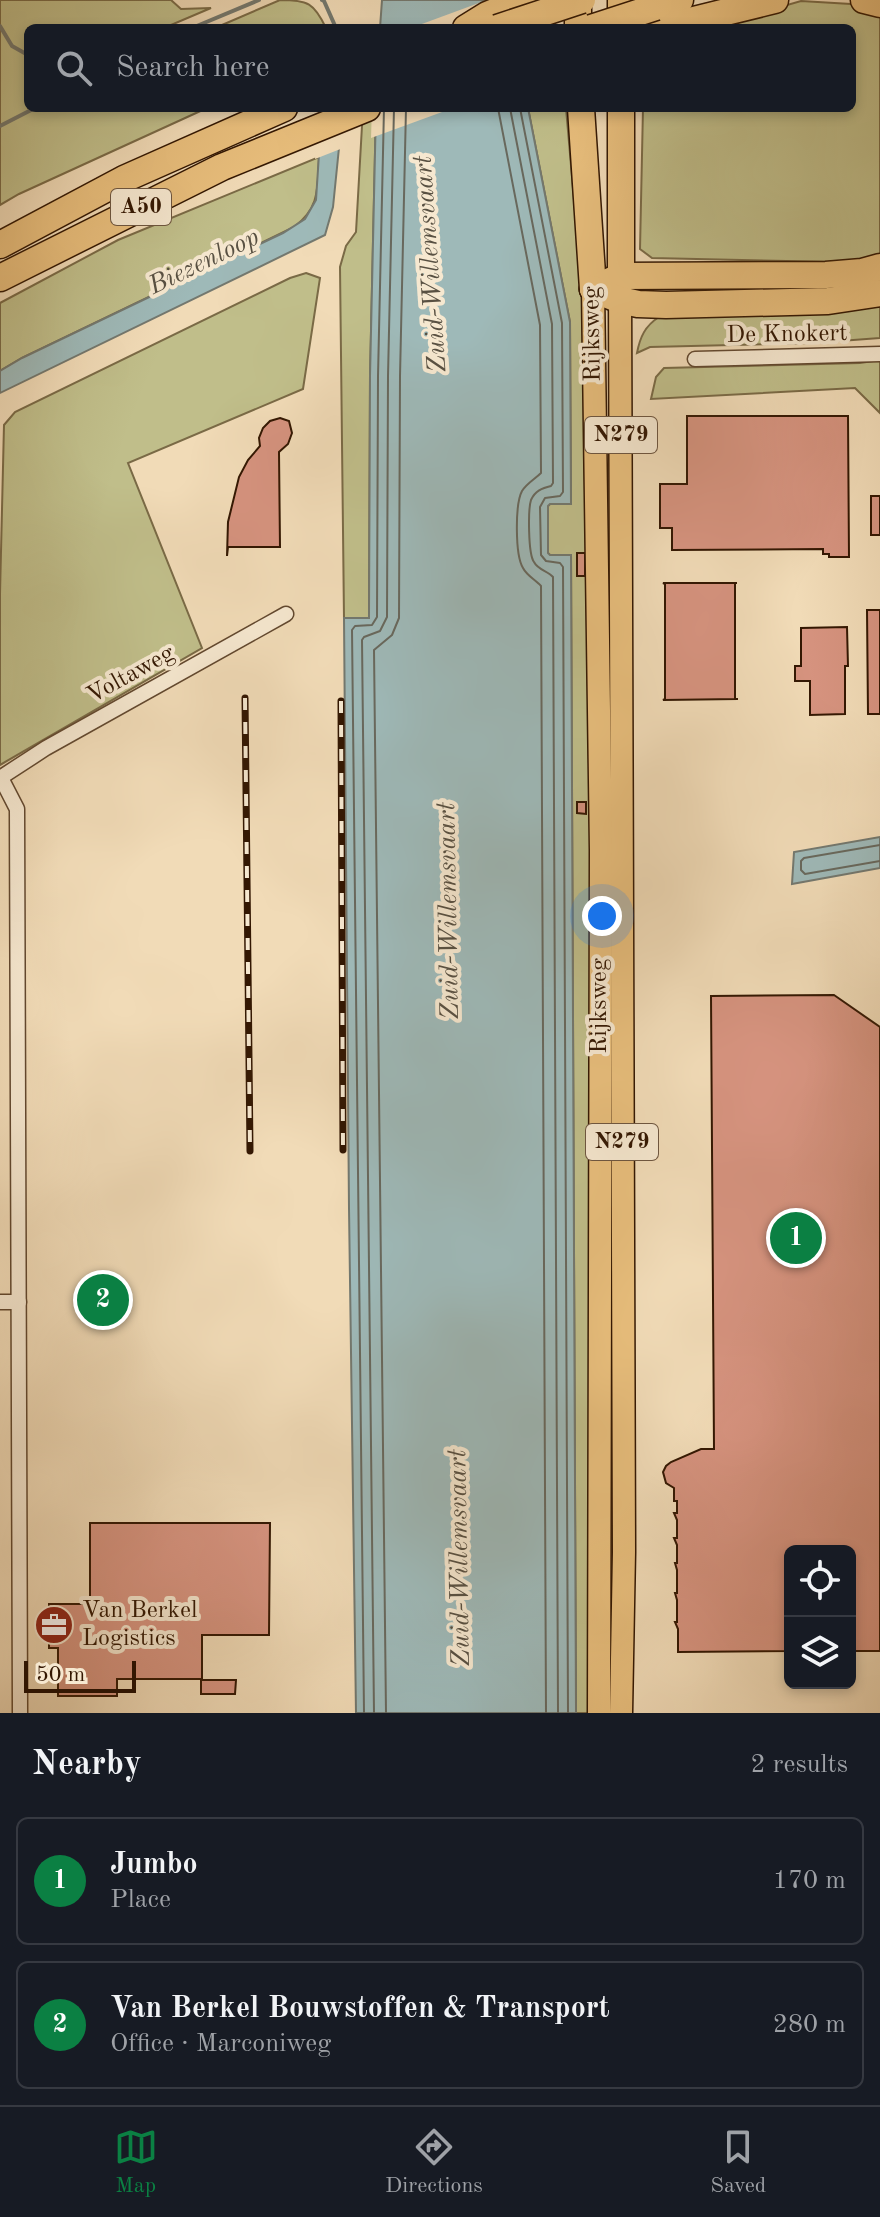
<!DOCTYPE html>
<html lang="en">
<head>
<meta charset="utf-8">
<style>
	:root { --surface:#171b24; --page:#242831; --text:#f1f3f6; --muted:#9ea1a6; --line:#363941; --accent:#0b8043 }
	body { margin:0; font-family:"Old Standard TT",serif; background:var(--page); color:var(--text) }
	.controls { position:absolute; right:24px; bottom:24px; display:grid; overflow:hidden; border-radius:12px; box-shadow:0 4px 12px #0003 }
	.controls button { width:72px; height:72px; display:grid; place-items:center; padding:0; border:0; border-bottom:2px solid var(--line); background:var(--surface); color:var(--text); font:40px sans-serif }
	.scale { position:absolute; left:24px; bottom:20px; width:112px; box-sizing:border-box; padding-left:8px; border:4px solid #331702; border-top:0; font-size:22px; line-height:28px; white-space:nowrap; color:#331702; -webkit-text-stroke:6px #f6e8d0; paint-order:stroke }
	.you { position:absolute; left:602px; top:916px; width:28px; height:28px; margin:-20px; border:6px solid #fff; border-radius:50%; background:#1a73e8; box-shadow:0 0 0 12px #1a73e833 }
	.badge { display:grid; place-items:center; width:52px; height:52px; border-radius:50%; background:var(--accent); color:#fff; font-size:26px; font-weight:700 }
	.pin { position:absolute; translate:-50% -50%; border:4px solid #fff; box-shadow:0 2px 8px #0006 }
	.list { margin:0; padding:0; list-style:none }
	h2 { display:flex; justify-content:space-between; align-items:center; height:104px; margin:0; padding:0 32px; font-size:34px }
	h2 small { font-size:26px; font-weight:400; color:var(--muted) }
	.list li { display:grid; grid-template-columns:52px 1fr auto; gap:24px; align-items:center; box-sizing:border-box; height:128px; margin:0 16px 16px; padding:0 16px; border:2px solid var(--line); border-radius:12px }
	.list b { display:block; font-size:30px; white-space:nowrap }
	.list p { margin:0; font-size:26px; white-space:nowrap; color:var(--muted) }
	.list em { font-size:26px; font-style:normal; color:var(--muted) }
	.icon { flex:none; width:44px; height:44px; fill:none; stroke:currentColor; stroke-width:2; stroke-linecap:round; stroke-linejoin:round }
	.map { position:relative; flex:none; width:880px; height:1713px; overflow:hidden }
	.search { position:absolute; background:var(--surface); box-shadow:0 4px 12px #0003; left:24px; right:24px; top:24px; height:88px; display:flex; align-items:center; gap:20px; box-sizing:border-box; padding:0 28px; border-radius:12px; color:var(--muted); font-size:30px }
	.sheet { height:392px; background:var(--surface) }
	nav { display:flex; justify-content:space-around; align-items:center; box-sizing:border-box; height:112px; border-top:2px solid var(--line); background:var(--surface); font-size:22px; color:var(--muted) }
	nav a { display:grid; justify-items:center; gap:4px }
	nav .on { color:var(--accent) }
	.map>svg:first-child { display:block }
	.green { fill:#c0be8a; stroke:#7a6a46; stroke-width:2 }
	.water { fill:#9eb9b8; stroke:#73786f; stroke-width:2 }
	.pier { fill:#f1dbb7 }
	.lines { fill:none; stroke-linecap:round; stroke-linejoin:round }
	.shore { stroke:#68685d; stroke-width:2 }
	.stream { stroke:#73786f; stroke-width:4 }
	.building { fill:#d6937f; stroke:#331702; stroke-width:2 }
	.street-casing { stroke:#62482f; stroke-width:17 }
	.primary-casing { stroke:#331702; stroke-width:25 }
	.highway-casing { stroke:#331702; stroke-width:29 }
	.street { stroke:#f6e8d0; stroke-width:14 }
	.primary { stroke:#e8be7c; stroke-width:22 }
	.highway { stroke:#e8be7c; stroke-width:26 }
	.rail-casing { stroke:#331702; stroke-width:7 }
	.rail { stroke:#f6e8d0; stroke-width:4; stroke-dasharray:12; stroke-linecap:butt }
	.highway-bridge-casing { stroke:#331702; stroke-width:29; stroke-linecap:butt }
	.highway-bridge { stroke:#e8be7c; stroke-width:26 }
	.labels { text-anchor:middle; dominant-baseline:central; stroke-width:8; stroke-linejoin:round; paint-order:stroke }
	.shield { fill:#f6e8d0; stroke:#6e5640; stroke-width:2 }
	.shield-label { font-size:22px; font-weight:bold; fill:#331702 }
	.street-label { font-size:24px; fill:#331702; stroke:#f6e8d0 }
	.poi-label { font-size:24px; fill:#331702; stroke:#f6e8d0; text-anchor:start }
	.water-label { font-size:26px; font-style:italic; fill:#585042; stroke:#f6e8d0 }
</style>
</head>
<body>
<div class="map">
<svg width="880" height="1713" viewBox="0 0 880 1713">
	<rect width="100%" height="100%" fill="#f1dbb7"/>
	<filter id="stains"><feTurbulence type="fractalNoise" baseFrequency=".0025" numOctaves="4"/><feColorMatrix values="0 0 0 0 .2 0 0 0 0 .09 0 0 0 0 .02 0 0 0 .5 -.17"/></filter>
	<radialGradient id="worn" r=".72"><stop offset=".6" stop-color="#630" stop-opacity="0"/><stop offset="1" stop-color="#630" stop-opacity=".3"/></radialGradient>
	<g class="green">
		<polygon points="0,0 171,0 181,9 211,8 164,28 28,28 28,108 207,108 19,194 0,205"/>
		<path d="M280,0C308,0 314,3 326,28H215Z"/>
		<polygon points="801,1 851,4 880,13 880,254 865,259 836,262 652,258 640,249 643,108 852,108 852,28 707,28"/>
		<polygon points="363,108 376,108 370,376 369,618 344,618 340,267 346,246 356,232"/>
		<polygon points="528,108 566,108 582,292 591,897 592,1460 588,1713 576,1713 571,555 550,555 548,553 548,506 550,504 571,503 570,322"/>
		<path d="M319,157C317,187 321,207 294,227L22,358L0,371V303L118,240Z"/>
		<polygon points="306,273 320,278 303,389 128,463 202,648 0,765 0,594 4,425 15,412 290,278"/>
		<path d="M880,303V338L813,343L650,347L637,353C640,337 645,326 659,317Z"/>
		<polygon points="880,360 880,413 855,388 651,399 656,377 664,368 860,363"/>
	</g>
	<g class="water">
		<polygon points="382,0 528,0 526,28 380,28"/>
		<polygon points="322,108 343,108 333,207 325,235 0,393 0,371 22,358 283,233 305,219 316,200"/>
		<polygon points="376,108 528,108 570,322 571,504 550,504 548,506 548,553 550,555 571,555 576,1713 356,1713 349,1208 344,618 369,618 370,376"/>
		<polygon points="880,837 880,868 792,884 794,852"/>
	</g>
	<g class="pier">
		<polygon points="487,0 532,0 530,28 411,28"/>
		<polygon points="318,108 347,108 343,148 315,159"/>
		<polygon points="372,108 453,108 371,138"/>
	</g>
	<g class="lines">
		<g class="shore">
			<path d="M498,108L540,325L541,473C535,479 527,483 522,491C515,504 515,555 523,568C527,576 536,580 541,586L546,1713"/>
			<path d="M510,108L552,324L553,483L551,486C542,488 535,491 531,500C528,509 528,554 534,562C538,570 548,571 553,577L558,1713"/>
			<polyline points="520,108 562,323 563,492 560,496 545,498 540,507 541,555 546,561 560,563 563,567 568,1713"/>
			<polyline points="880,845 804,858 801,861 801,870 805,874 880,861"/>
			<polyline points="364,1713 352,630 355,626 372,625 377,617 378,376 384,108"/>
			<polyline points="374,1713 362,640 364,637 380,631 387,617 388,376 394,108"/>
			<polyline points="386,1713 374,650 392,635 399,618 400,376 406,108"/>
		</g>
		<g class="stream">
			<polyline points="322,0 324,1 336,28"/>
			<polyline points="0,26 12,46 28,55"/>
			<polyline points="192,28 259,0"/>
			<polyline points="0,126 35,108"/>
		</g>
	</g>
	<g class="building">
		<polygon points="687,416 848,416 849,557 829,557 829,554 823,554 823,549 672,550 672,528 660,528 660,484 687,484"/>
		<polygon points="280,418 289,421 292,433 288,444 279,452 280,547 228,547 227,556 228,522 239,477 248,460 260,446 259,438 263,428 270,421"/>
		<rect x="871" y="496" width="9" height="39"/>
		<rect x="577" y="553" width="8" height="23"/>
		<polygon points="663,583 737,583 735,583 735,699 738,699 663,700 665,699 665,584"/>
		<polygon points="867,610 880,610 880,714 868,714"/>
		<polygon points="847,627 848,666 845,666 845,714 810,715 810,681 795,681 795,666 801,666 801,628"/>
		<polygon points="577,802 586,802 586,814 577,813"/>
		<polygon points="834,995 880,1027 880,1651 850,1651 850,1551 790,1551 790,1651 678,1652 678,1629 675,1622 677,1622 677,1600 675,1593 677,1593 677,1570 675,1563 677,1563 677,1545 674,1538 677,1538 677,1520 674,1513 677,1513 677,1501 674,1501 674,1488 666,1483 663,1472 666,1466 671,1462 701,1449 714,1449 711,996"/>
		<polygon points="118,1284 118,1311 92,1312 91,1285"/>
		<polygon points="90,1523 270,1523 269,1635 202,1635 202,1680 236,1680 235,1694 201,1694 201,1679 117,1679 117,1696 58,1696 58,1648 49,1648 49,1604 90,1604"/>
	</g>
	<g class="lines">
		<defs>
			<g id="street">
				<polyline points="695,359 880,354"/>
				<polyline points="0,778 46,748 286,614"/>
				<polyline points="1,778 17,809 20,1713"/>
				<polyline points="0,1302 19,1302"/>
			</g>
			<g id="primary">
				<polyline points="620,286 624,1552 621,1713"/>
				<polyline points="593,289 601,850 599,1713"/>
			</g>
			<g id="highway">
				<polyline points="864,0 880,4"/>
				<polyline points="656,7 680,0"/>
				<polyline points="466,28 487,15 524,0"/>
				<polyline points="578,28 578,0"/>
				<polyline points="621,28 621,0"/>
				<polyline points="661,28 775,0"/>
				<polyline points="581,108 593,289"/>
				<polyline points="621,108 621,276"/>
				<polyline points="0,245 124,179 284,108"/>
				<polyline points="0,278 222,167 367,108"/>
				<polyline points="593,289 621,276 826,275 862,272 880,267"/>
				<polyline points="593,289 620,300 638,304 666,305 828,301 880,293"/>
			</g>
		</defs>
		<use href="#street" class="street-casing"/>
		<use href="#primary" class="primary-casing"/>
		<use href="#highway" class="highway-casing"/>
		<use href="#street" class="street"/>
		<use href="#primary" class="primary"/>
		<use href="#highway" class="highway"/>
		<defs>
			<g id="rail">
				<polyline points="245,698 250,1151"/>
				<polyline points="341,701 343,1150"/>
			</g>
		</defs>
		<use href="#rail" class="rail-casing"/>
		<use href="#rail" class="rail"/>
		<defs>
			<g id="highway-bridge">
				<polyline points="497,28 582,0"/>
				<polyline points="591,28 656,7"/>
			</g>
		</defs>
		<use href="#highway-bridge" class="highway-bridge-casing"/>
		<use href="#highway-bridge" class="highway-bridge"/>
	</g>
	<defs>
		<symbol id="office-disc" viewBox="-11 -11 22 22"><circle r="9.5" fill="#8f2418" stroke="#f6e8d0"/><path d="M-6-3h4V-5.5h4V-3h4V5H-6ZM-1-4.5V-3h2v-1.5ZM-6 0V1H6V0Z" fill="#fff"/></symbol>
	</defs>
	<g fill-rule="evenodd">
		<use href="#office-disc" x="32" y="1603" width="44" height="44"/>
	</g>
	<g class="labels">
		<g class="shield">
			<rect x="111" y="189" width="60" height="36" rx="6"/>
			<rect x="585" y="417" width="72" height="36" rx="6"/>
			<rect x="586" y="1124" width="72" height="36" rx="6"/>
		</g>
		<g class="shield-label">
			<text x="141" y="207">A50</text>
			<text x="621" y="435">N279</text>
			<text x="622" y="1142">N279</text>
		</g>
		<g class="street-label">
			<text transform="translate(593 334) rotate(-91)">Rijksweg</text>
			<text transform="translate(787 335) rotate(-1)">De Knokert</text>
			<text transform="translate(131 675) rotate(-29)">Voltaweg</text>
			<text transform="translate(600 1006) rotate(-90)">Rijksweg</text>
		</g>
		<g class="poi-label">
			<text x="82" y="1611">Van Berkel<tspan x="82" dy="28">Logistics</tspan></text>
		</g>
		<g class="water-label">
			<text transform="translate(204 262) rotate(-26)">Biezenloop</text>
			<text transform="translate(431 264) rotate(-94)">Zuid-Willemsvaart</text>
			<text transform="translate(449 911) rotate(-91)">Zuid-Willemsvaart</text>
			<text transform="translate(460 1558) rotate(-91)">Zuid-Willemsvaart</text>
		</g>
	</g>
	<rect width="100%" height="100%" filter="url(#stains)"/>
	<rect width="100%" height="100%" fill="url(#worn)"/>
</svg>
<div class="controls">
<button><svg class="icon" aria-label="locate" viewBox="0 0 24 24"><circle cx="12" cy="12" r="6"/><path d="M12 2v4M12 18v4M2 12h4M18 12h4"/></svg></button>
<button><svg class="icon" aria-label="layers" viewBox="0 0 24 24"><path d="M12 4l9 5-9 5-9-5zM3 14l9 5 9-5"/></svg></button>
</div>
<div class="scale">50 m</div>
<div class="you"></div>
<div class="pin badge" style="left:796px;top:1238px">1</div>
<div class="pin badge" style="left:103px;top:1300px">2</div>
<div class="search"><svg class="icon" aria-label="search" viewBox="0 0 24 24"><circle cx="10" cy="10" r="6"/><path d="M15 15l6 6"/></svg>Search here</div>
</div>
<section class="sheet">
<h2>Nearby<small>2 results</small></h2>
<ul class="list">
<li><span class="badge">1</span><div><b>Jumbo</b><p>Place</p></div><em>170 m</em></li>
<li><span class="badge">2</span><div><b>Van Berkel Bouwstoffen &amp; Transport</b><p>Office · Marconiweg</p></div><em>280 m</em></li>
</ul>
</section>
<nav>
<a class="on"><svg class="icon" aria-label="map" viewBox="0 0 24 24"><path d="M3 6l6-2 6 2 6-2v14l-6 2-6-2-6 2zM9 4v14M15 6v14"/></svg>Map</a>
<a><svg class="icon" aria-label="directions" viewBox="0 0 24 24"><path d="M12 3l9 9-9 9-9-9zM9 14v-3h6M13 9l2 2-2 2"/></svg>Directions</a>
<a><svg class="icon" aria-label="saved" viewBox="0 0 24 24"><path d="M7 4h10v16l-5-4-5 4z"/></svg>Saved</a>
</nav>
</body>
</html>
